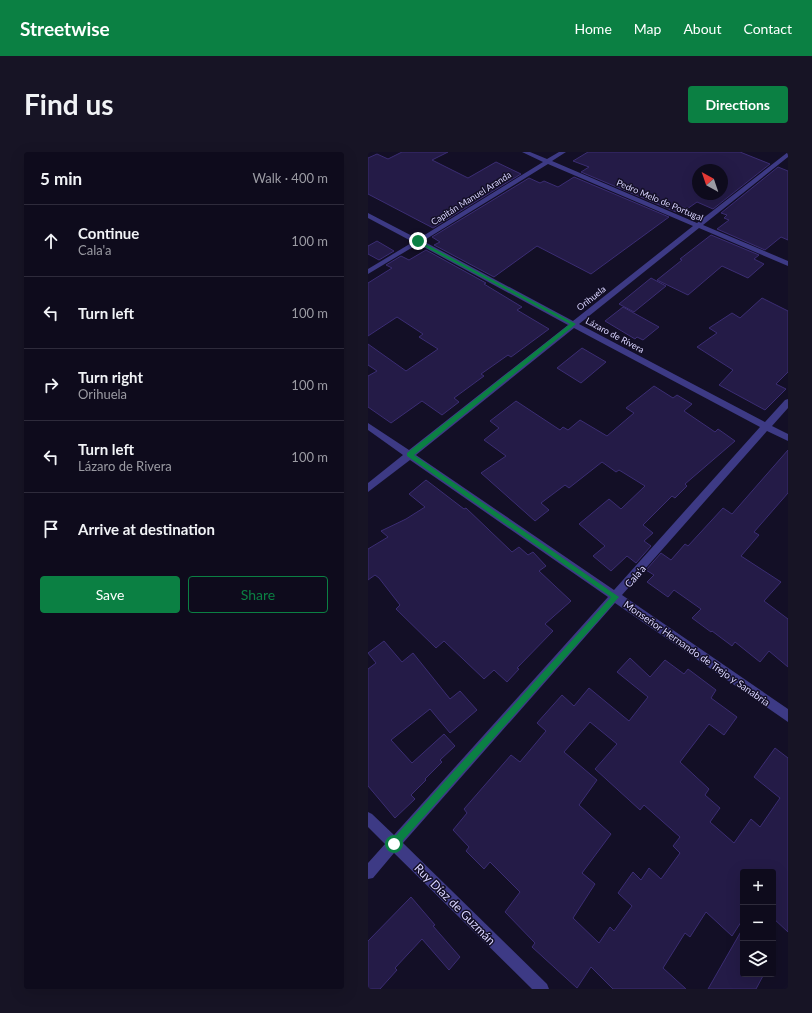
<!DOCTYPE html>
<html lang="en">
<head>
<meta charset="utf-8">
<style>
	:root { --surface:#0e0b1c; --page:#171425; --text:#f1f3f6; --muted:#9b9ba3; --line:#2e2b3b; --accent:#0b8043 }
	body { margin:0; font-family:Lato,sans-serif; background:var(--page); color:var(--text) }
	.controls { position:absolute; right:12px; bottom:12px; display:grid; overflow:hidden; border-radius:4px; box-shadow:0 4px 16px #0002 }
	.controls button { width:36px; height:36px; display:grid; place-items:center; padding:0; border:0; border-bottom:1px solid var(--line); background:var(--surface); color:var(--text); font:20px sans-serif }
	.compass { position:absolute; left:324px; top:12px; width:36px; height:36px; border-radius:50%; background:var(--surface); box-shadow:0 4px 16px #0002; rotate:320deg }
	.stop { position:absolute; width:12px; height:12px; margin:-9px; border:3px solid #0b8043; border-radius:50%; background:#fff }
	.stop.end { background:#0b8043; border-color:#fff; box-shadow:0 1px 4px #0008 }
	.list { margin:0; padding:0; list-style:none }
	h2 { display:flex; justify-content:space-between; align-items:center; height:52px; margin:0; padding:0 16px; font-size:17px }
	h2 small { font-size:13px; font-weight:400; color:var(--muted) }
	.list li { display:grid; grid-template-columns:26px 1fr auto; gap:12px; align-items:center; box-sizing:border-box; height:72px; padding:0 16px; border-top:1px solid var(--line) }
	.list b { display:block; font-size:15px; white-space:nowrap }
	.list p { margin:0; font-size:13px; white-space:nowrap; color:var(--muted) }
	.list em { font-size:13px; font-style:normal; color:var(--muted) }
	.actions { display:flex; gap:8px; padding:12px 16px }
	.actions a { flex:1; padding:9px 0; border:1px solid var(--accent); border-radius:4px; text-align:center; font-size:14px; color:var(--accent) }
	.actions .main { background:var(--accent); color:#fff }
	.icon { flex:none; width:22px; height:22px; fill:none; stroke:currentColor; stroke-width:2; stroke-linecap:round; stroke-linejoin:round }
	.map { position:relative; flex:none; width:420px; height:837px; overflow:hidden; border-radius:4px }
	header { display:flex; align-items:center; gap:24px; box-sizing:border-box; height:56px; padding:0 20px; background:var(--accent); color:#fff }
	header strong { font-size:19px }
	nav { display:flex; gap:22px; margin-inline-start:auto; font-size:14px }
	.intro { display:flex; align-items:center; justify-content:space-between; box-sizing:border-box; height:96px; padding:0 24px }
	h1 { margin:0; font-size:28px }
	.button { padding:10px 18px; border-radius:4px; background:var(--accent); color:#fff; font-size:14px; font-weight:700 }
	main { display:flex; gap:24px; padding:0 24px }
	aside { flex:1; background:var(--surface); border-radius:4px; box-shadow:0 4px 16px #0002 }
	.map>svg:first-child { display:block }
	.building { fill:#241b47; stroke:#3b2d73; fill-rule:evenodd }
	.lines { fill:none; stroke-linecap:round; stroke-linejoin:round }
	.minor { fill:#3d3a85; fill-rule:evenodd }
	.route { fill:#0b8043 }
	.labels { text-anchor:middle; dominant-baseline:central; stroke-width:3; stroke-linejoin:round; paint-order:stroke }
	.far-street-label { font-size:9px; fill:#d9d4ff; stroke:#130f26 }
	.street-label { font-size:10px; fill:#d9d4ff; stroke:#130f26 }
	.near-street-label { font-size:12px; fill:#d9d4ff; stroke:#130f26 }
</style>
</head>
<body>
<header>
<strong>Streetwise</strong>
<nav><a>Home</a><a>Map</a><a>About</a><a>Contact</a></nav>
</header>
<div class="intro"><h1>Find us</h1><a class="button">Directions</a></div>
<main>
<aside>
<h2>5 min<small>Walk · 400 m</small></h2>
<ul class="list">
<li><svg class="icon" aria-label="ahead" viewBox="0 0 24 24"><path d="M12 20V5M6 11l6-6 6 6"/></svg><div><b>Continue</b><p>Cala'a</p></div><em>100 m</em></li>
<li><svg class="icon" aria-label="left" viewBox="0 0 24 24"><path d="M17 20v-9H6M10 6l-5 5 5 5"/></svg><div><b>Turn left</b></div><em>100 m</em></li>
<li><svg class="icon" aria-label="right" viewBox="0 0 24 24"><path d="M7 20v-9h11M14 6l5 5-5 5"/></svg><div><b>Turn right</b><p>Orihuela</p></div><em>100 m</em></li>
<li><svg class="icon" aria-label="left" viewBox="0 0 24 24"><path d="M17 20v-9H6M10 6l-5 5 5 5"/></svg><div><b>Turn left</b><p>Lázaro de Rivera</p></div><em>100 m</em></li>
<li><svg class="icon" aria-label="arrive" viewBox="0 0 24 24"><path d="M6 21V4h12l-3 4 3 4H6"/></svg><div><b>Arrive at destination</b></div></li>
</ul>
<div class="actions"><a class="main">Save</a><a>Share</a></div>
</aside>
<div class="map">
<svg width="420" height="837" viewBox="0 0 420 837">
	<rect width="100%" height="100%" fill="#130f26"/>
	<g class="building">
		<polygon points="34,0 80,0 64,8 100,26 128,10 153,22 65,76 0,42 0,6 9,2 20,7"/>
		<path d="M220,0H372L402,12L345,57L329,50L319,57L315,55L308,60L213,20L221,15L205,9ZM330,18H354V42H330Z"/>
		<polygon points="410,15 420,19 420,88 413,85 397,98 349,77 361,68 356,66 359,63 353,61"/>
		<polygon points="206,25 301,65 223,122 169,94 126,125 66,93 72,90 64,85 161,26 172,31 176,29 190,35"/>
		<polygon points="343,83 391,103 386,107 396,112 380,126 354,114 320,143 289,128 314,108 312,107"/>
		<polygon points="9,89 26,99 11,108 0,102 0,94"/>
		<polygon points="58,98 118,131 116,132 154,155 149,158 181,177 143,205 140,203 113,222 116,224 86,246 91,250 74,263 54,249 23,271 0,255 0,224 9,219 0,213 0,192 38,219 70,197 51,185 55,182 29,165 0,184 0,131 24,116 18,113 33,104 41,108"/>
		<polygon points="283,126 298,134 266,160 251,152"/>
		<polygon points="394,146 420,159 420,220 408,232 418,237 397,258 351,233 365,218 329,195 349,181 341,176 364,161 372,166"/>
		<polygon points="255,155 291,175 275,188 269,185 267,187 237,169"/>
		<polygon points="214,196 238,210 213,231 189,216"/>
		<polygon points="286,234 305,246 309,243 324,252 316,259 347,280 350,277 367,289 317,332 319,334 307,346 304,344 275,373 285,381 276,389 283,394 268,411 259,404 243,419 225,404 237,394 211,372 241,347 253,357 277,334 251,318 248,320 234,310 201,336 197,333 173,351 181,358 167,369 113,321 138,304 116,288 131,276 122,269 148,249 192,278 195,275 200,278 212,268 239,284 266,261 258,256"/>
		<polygon points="420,298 420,341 386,380 391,383 373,404 413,430 396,449 420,467 420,515 401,499 392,510 367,490 364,494 344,479 343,480 324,466 333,457 306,438 300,445 279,430 286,423 278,418 293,401 303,408 317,392 320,394 355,356 364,362"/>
		<polygon points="58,328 96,357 98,356 144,400 151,395 160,403 165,400 178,414 171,419 203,449 177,472 185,479 149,516 151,517 139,530 126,518 116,527 76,489 68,496 28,457 32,453 11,426 7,423 0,428 0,397 20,385 13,379 38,367 57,355 41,342"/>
		<polygon points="16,489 34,510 45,501 82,547 92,539 109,558 82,581 62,557 23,588 44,611 76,582 87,594 72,608 74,610 57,627 58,628 43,643 47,647 27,666 0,634 0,517 8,511 0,501"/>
		<path d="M262,506L282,525L297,508L316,522L320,517L348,538L343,546L369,565L356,583L341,572L312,610L341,637L337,643L352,656L342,670L366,691L383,667L392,675L412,646L386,625L407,596L420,606V780L405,766V720H375V767L364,784L338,760L322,785L317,781L295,816L318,837H245L223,815L209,836L164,795L167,791L137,760L152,740L122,710L116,717L98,699L101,695L85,678L99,661L96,657L143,603L152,610L178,579L169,571L194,543L206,554L221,536L261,569L280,545L249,520ZM222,570L249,592L227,617L272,658L276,653L312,685L305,694L312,701L293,727L281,716L273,728L265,720L250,741L264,754L246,779L242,775L231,791L205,766L227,732L214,721L243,682L211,653L229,628L196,600Z"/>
		<polygon points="43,745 67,773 65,774 92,805 81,818 54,787 27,816 29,818 12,837 0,837 0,789"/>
		<polygon points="375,776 375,822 396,822 388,837 340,837"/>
	</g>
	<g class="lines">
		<path class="minor" d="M154,0H162L179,7L191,0H198L184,9L329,71L420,0V5L335,73L420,109V114L331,76L211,172L397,270L417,248L420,247V256L404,274L420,282V289L399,279L254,443L420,557V570L247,451L35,691L179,832L181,837H164L26,701L5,726L0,727V711L17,692L0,675V660L4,662L26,683L240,445L42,308L0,340V331L35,303L0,278V271L41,298L200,173L50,92L0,122V117L45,90L0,66V61L50,87L175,10ZM180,12L325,74L205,169L55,89ZM206,176L392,275L246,438L48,303Z"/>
	</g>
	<polygon class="route" points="50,88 208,172 46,303 251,445 29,695 26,696 23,695 22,692 23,689 243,445 39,304 39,301 202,172 48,90"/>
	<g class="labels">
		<g class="far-street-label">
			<text transform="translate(103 46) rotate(-32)">Capitán Manuel Aranda</text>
			<text transform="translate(292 48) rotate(23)">Pedro Melo de Portugal</text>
			<text transform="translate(223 146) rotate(-38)">Orihuela</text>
			<text transform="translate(247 183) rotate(28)">Lázaro de Rivera</text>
		</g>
		<g class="street-label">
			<text transform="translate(267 424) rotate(-49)">Cala'a</text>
			<text transform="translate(329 501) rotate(35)">Monseñor Hernando de Trejo y Sanabria</text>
		</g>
		<g class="near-street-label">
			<text transform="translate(87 752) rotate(45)">Ruy Díaz de Guzmán</text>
		</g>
	</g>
</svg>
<div class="controls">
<button>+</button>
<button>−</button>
<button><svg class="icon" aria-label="layers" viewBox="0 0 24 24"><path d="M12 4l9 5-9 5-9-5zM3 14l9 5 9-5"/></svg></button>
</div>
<svg class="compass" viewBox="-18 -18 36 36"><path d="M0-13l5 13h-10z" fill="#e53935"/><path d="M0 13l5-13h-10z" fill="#9b9ba3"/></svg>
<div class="stop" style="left:26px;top:692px"></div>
<div class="stop end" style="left:50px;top:89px"></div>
</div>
</main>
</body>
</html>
